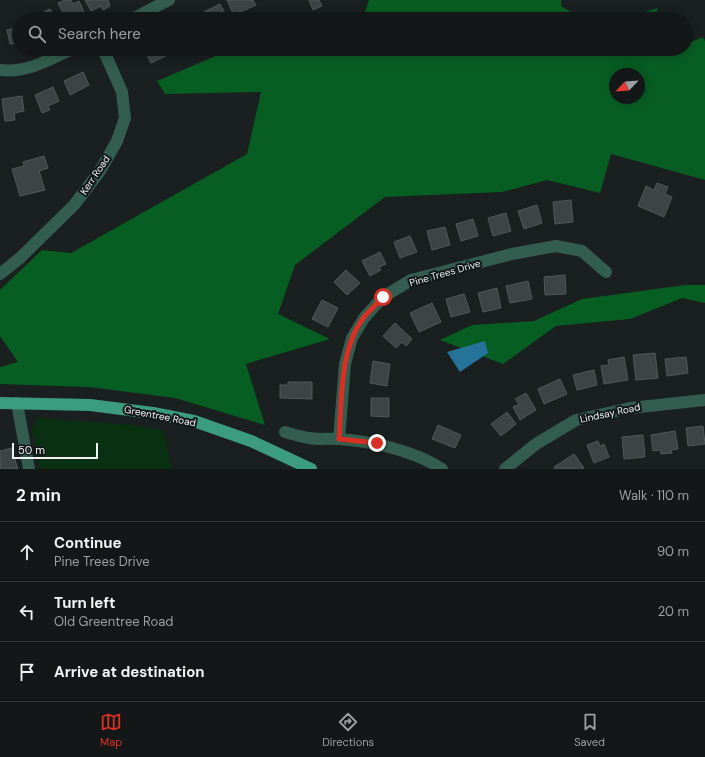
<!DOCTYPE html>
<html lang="en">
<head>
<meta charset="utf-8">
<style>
	:root { --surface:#141717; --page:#212424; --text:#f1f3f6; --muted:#9d9fa1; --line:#333636; --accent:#d93025 }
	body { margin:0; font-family:"DM Sans",sans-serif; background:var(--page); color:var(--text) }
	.compass { position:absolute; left:609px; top:68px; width:36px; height:36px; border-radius:50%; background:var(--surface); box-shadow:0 2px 10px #0003; rotate:245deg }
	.scale { position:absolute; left:12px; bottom:10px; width:86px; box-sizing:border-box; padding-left:4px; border:2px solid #eff2f2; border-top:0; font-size:11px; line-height:14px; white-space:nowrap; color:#eff2f2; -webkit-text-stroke:3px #111616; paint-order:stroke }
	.stop { position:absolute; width:12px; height:12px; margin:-9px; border:3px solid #d93025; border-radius:50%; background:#fff }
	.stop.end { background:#d93025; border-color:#fff; box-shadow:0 1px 4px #0008 }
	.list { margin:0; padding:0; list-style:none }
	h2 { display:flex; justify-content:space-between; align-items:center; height:52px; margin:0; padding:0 16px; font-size:17px }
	h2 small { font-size:13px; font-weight:400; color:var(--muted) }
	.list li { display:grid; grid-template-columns:26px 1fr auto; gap:12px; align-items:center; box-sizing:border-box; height:60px; padding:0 16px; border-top:1px solid var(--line) }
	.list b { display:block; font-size:15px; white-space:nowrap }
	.list p { margin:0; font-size:13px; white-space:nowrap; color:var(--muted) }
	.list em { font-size:13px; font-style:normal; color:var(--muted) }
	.icon { flex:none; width:22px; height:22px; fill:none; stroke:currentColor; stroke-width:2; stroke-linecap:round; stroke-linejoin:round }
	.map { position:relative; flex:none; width:705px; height:469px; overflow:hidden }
	.search { position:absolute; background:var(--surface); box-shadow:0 2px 10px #0003; left:12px; right:12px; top:12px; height:44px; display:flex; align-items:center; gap:10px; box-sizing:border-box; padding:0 14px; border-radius:22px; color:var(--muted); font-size:15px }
	.sheet { height:232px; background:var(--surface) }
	nav { display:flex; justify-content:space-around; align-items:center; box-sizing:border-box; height:56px; border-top:1px solid var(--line); background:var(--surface); font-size:11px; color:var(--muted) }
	nav a { display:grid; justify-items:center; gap:2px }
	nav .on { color:var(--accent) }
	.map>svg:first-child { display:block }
	.green { fill:#0a3012 }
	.forest { fill:#075e23; fill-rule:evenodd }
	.water { fill:#26739a }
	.building { fill:#3e4445; stroke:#525759 }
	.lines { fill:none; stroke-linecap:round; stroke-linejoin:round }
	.street { stroke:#335d4e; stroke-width:12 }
	.primary { stroke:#3b9c7e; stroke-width:12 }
	.route { stroke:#d93025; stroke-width:5 }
	.labels { text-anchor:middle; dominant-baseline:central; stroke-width:4; stroke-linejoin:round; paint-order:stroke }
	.street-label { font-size:10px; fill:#eff2f2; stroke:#111616 }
</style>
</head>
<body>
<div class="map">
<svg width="705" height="469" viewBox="0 0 705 469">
	<rect width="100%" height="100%" fill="#1a1f1f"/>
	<polygon class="green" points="37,418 132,425 163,430 172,469 40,469 32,429"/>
	<g class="forest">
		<polygon points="369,0 561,0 561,6 584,19 363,19"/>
		<polygon points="657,8 658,19 625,19"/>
		<path d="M703,37L705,41V180L611,154L600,193L547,180L502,192L385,197L295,265L278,314L330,339L246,364L265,425L175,398L89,387L0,384V367L18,362L0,336V290L42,250L71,253L247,154L261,92L165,94L157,81L232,49H346L353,51L354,49H660L661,54L673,49H686V44ZM615,74H639V98H615Z"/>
		<polygon points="685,285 705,285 705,303 682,298 630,319 556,326 503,364 440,340 472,325 534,321 582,299"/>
	</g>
	<polygon class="water" points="485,341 488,353 460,372 447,352"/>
	<g class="building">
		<polygon points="65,0 71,0 73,4 79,1 85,14 75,19 66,19 58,3"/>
		<polygon points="85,0 108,0 110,6 103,10 101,6 91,11"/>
		<polygon points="227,0 253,0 256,5 234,15"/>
		<polygon points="309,0 319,0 322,6 313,10"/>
		<polygon points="220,4 228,19 200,19 198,15"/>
		<polygon points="50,9 55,19 40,19 38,15"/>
		<polygon points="19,27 19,43 10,44 7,30"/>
		<polygon points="144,49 173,49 174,52 151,63"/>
		<polygon points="83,72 89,85 70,95 64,81"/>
		<polygon points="53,87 59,101 48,106 50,110 42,113 35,95"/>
		<polygon points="22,96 24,111 14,113 15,120 5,121 2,99"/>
		<polygon points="44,156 48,168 39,171 45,190 20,196 12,169 24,166 23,162"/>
		<polygon points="657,183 668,187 665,194 672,197 664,217 638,206 646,186 654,190"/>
		<polygon points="571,200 573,222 555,224 553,202"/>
		<polygon points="537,205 542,223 524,229 518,211"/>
		<polygon points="506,213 511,231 493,236 488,218"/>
		<polygon points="473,219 478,236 461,241 456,224"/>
		<polygon points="445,227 450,245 432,250 427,231"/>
		<polygon points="410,236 417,252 400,258 394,242"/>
		<polygon points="380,252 386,264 379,267 381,270 370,276 362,261"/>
		<polygon points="346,270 360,283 347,295 334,282"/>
		<polygon points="565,275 566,294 545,295 544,277"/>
		<polygon points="528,281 532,299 510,303 506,286"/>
		<polygon points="497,288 501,308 483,312 478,293"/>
		<polygon points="464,294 470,312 451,317 446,299"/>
		<polygon points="322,300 338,308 328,327 312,319"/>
		<polygon points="432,303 441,322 419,332 410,313"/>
		<polygon points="395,323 412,339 406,346 402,342 396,348 383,336"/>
		<polygon points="655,353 658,378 636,380 633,355"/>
		<polygon points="624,357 628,380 604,384 601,366 609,365 608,360"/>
		<polygon points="686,357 688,373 667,376 665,359"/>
		<polygon points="373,361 390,364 387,386 370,383"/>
		<polygon points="594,370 597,385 577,390 573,375"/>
		<polygon points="560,379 567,394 544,404 538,389"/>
		<polygon points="288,382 312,382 312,399 280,398 280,385 288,385"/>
		<polygon points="526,393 536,410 520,420 513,407 519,404 515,399"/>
		<polygon points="371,398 389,398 389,417 371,416"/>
		<polygon points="507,412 516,424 501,436 491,424"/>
		<polygon points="438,425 461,435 455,448 432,439"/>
		<polygon points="703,426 705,444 688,446 686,428"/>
		<polygon points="675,431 678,449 671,450 672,453 661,454 660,450 653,451 651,435"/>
		<polygon points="643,435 645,457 624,459 622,437"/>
		<polygon points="598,441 600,446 604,444 609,457 594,463 587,445"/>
		<polygon points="11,448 18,469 0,469 0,451"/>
		<polygon points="574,454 584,468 582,469 555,469 554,467"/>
	</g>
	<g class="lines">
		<g class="street">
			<polyline points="132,19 169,0"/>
			<path d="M0,70C27,73 49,60 72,49"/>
			<polyline points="0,274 20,258 74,205 100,171 117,141 125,118 122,92 103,49"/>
			<polyline points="17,403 29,469"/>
			<path d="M285,432C292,434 301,437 309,438C319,440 329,438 339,439C371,441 415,451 442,469"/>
			<polyline points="339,439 345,364 352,338 364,318 383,297 411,280 512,254 556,246 582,251 606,272"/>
			<polyline points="505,469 536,444 576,420 630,408 705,400"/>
		</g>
		<polyline class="primary" points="0,403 90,405 153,413 194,421 251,441 311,469"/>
	</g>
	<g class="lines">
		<path class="route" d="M377,443L339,439C342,400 339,349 364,317C370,310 377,304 383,297"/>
	</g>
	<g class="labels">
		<g class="street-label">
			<text transform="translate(95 175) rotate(-56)">Kerr Road</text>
			<text transform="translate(445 273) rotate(-16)">Pine Trees Drive</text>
			<text transform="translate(610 413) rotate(-12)">Lindsay Road</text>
			<text transform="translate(160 416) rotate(11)">Greentree Road</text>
		</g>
	</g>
</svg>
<svg class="compass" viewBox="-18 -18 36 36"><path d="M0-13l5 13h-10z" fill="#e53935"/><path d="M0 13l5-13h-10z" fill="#9d9fa1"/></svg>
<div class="scale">50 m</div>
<div class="stop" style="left:383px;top:297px"></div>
<div class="stop end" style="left:377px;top:443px"></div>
<div class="search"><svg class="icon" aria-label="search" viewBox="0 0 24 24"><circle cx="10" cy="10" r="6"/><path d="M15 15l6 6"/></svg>Search here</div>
</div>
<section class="sheet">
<h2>2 min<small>Walk · 110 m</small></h2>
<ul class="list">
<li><svg class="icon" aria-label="ahead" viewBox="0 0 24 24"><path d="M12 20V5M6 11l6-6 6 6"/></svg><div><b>Continue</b><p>Pine Trees Drive</p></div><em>90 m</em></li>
<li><svg class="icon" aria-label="left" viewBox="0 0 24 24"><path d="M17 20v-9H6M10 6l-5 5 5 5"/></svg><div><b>Turn left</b><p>Old Greentree Road</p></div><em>20 m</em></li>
<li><svg class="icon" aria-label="arrive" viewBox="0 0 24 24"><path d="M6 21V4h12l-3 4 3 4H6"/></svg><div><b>Arrive at destination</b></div></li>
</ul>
</section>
<nav>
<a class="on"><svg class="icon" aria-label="map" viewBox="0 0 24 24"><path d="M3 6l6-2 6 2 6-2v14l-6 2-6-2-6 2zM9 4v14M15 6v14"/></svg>Map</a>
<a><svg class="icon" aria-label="directions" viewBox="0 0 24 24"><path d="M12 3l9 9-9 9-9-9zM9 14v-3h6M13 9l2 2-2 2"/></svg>Directions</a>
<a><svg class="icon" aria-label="saved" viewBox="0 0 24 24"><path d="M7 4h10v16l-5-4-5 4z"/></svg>Saved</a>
</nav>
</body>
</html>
